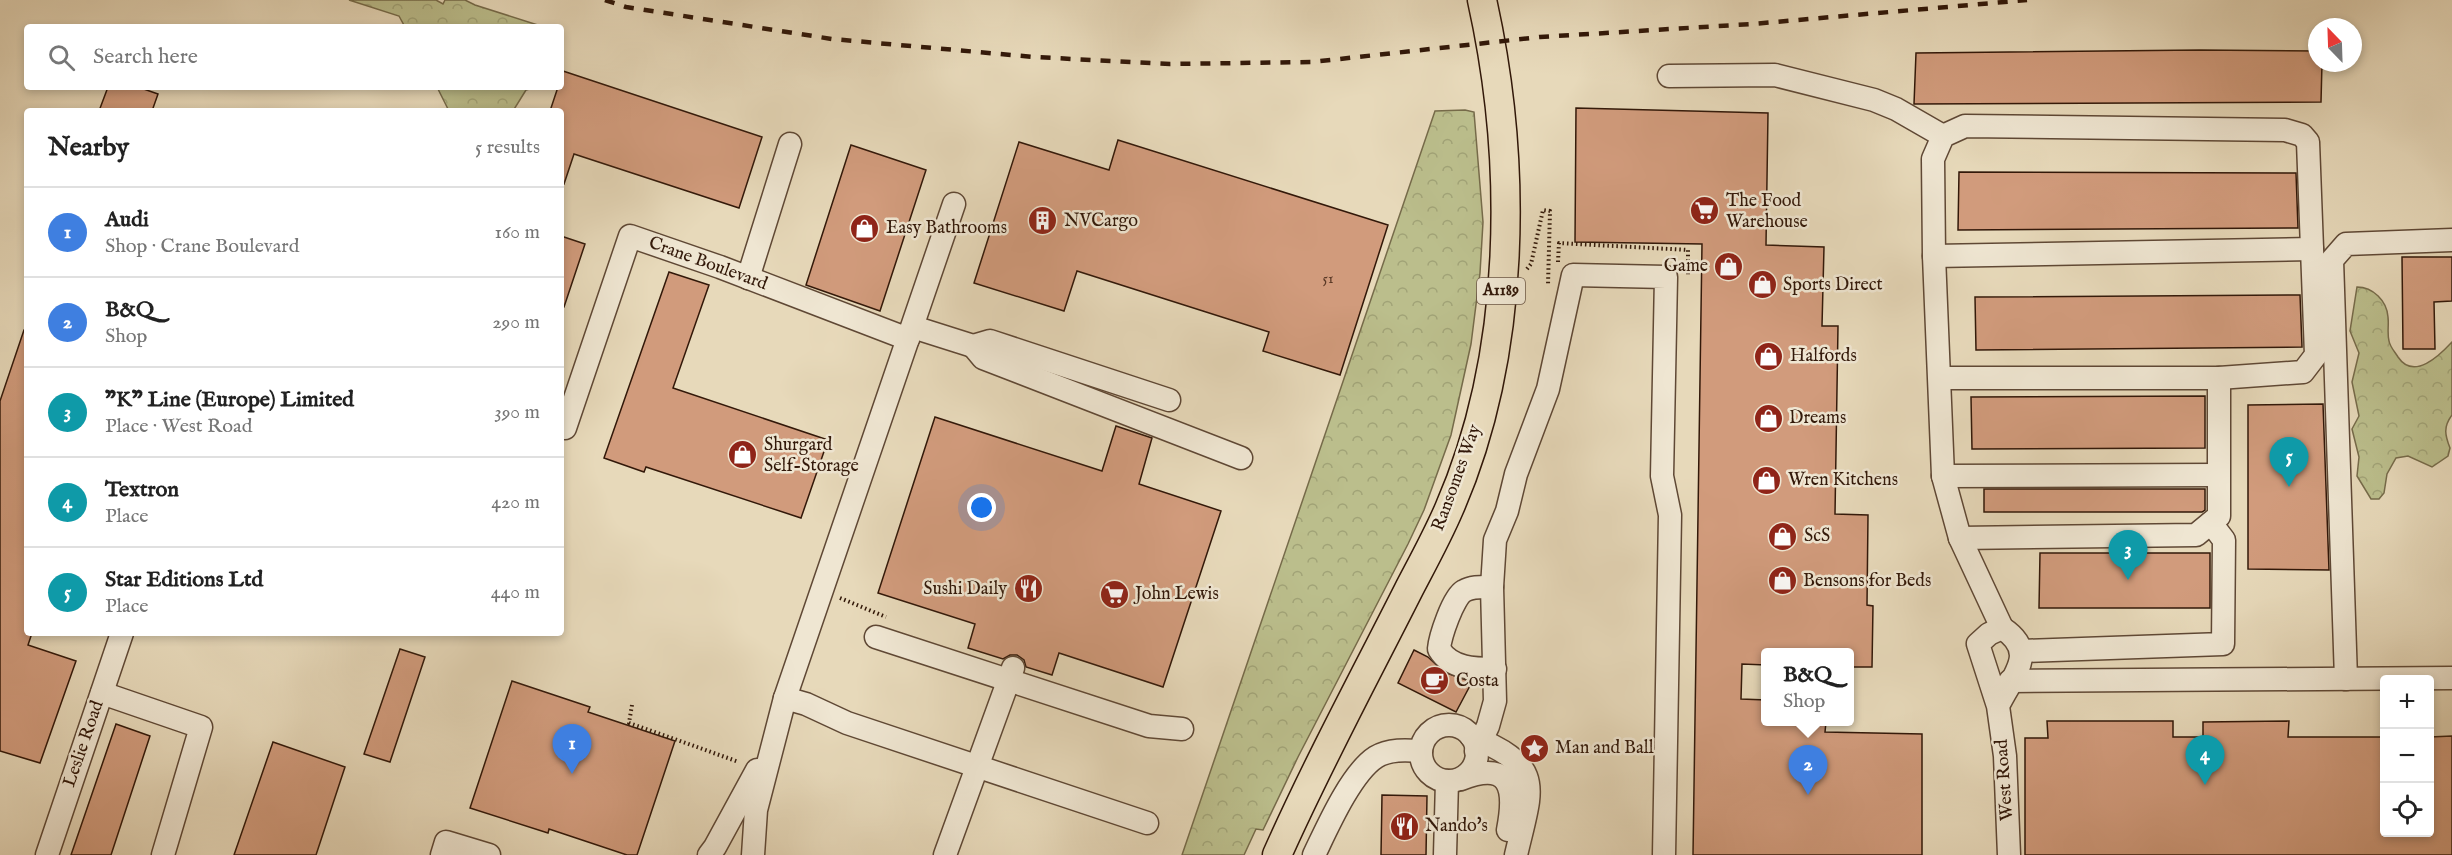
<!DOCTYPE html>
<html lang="en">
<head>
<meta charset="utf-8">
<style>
	:root { --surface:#fff; --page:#f2f2f2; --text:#222; --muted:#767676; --line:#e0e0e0; --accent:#d93025 }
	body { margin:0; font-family:"IM FELL English",serif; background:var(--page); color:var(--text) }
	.controls { position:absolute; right:18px; bottom:18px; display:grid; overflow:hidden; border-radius:6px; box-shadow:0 3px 9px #0003 }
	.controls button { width:54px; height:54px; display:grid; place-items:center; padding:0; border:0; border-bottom:2px solid var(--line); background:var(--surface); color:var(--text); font:30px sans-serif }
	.compass { position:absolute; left:2308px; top:18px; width:54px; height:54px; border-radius:50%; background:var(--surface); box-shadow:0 3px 9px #0003; rotate:337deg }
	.you { position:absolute; left:982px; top:508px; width:21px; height:21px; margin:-15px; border:4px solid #fff; border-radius:50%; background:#1a73e8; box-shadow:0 0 0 9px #1a73e833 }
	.badge { display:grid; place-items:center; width:39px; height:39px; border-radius:50%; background:var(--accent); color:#fff; font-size:20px; font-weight:700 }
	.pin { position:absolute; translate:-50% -50px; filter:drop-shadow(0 2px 3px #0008) }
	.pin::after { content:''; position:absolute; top:32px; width:21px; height:18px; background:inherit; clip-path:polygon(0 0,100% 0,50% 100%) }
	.popup { position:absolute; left:1761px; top:648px; width:93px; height:78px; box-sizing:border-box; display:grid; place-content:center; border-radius:6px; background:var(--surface); filter:drop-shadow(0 2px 4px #0005); font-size:20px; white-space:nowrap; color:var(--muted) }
	.popup b { font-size:22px; color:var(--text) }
	.popup::after { content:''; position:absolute; left:50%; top:100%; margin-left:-12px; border:12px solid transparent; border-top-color:var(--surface) }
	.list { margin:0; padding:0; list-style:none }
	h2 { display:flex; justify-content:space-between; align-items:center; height:78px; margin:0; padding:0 24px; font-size:26px }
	h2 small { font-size:20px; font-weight:400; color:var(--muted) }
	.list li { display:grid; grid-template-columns:39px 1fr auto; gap:18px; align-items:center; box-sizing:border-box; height:90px; padding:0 24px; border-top:2px solid var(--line) }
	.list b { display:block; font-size:22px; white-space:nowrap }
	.list p { margin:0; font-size:20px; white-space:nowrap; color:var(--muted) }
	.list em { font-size:20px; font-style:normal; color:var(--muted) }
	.icon { flex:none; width:33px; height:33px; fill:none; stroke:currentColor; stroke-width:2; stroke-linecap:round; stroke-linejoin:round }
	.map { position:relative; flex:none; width:2452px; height:855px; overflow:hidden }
	.search { position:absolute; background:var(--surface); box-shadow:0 3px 9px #0003; left:24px; top:24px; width:540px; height:66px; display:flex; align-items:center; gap:15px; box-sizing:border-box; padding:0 21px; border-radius:6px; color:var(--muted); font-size:22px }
	.panel { position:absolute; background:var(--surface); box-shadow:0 3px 9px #0003; left:24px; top:108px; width:540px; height:528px; border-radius:6px }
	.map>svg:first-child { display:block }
	.forest { fill:url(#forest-crowns); stroke:#766b4a; stroke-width:1.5 }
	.building { fill:#d19b7c; stroke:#321809; stroke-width:1.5 }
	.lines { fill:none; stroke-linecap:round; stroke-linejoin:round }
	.minor-casing { stroke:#5f4835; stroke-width:25 }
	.major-casing { stroke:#321809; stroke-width:31 }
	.path { stroke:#321809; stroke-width:4; stroke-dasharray:1.5 3; stroke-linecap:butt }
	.minor { stroke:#efe6d2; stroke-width:22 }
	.major { stroke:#e7d9ba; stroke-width:28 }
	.rail { stroke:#321809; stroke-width:4.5; stroke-dasharray:10 10; stroke-linecap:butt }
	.labels { text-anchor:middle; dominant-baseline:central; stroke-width:5; stroke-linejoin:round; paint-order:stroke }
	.number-label { font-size:15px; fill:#5a3926 }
	.shield { fill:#efe6d2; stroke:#6b5645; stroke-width:1.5 }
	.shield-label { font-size:16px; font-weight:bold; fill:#321809 }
	.poi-label { font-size:18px; fill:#321809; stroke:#efe6d2; text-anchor:start }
	.street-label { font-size:18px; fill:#321809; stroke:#efe6d2 }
</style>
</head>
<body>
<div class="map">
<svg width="2452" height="855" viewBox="0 0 2452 855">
	<defs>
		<pattern id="forest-crowns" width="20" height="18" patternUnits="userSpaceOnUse" patternTransform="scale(1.5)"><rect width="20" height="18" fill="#bbbe8c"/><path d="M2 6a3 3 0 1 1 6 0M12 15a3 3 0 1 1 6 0" fill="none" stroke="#a1a377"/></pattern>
	</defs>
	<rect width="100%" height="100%" fill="#e7d9ba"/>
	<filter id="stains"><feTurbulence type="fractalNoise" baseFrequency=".00333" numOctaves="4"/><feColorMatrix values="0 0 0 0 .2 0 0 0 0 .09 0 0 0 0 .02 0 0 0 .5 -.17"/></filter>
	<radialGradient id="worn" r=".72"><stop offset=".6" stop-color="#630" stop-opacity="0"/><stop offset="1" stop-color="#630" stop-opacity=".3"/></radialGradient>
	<g class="forest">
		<polygon points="349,0 436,0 443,4 445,0 465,0 475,5 544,27 405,27 399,16"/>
		<polygon points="437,87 537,87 526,90 513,111 449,111"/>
		<polygon points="1465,110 1474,112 1483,222 1480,273 1471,344 1451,435 1424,510 1408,544 1298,757 1263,830 1256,829 1244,855 1182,855 1435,111"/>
		<path d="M2357,287C2373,287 2387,301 2388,317C2389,325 2387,333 2389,341C2390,347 2395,352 2398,357C2414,381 2440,355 2452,342V415C2443,427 2445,435 2450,448L2448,456L2432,467L2408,456L2396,458L2387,474L2384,493L2379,499H2371L2357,476L2359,457L2352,429L2359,416L2352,382L2359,353L2350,331Z"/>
	</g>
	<g class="building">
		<polygon points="2200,50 2317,51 2317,63 2322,63 2321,102 1914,104 1916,53"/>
		<polygon points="563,71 762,137 739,208 574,154 564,184 561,183 561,111 550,111 558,87 561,87"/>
		<polygon points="108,87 138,87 158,94 152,111 99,111"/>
		<polygon points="1576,108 1768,113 1766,245 1824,247 1822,326 1838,326 1835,514 1868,515 1867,605 1873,606 1872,667 1850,667 1850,652 1766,652 1766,665 1742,664 1741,699 1766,700 1766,722 1826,722 1825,732 1922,734 1922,855 1693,855 1702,244 1575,242"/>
		<polygon points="1118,140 1388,225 1340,375 1263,351 1269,332 1077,271 1064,311 974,283 1019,142 1109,170"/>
		<polygon points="851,145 926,170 880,311 806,285"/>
		<polygon points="1959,172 2296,173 2298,228 1958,230"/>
		<polygon points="561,236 585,244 564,307 561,307"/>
		<polygon points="2402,257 2452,257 2452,301 2434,302 2435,349 2403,349"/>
		<polygon points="669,272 709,285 673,388 828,440 801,518 646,467 644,472 604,458"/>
		<polygon points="2300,295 2302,347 1976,350 1975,297"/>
		<polygon points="24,330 27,330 27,633 32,633 28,645 76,661 40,763 0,751 0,401"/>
		<polygon points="2205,396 2205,448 1972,449 1971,397"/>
		<polygon points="2323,404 2329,570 2248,569 2248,405"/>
		<polygon points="935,417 1102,471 1116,426 1152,438 1139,484 1221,511 1163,687 1059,653 1052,675 1026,667 1024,660 1017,655 1010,655 1003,659 968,648 975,624 878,593"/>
		<polygon points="1984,489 2205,489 2205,510 2202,512 1984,512"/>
		<polygon points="2040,553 2210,553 2210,608 2039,608"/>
		<polygon points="400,649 425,657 390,762 364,754"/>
		<polygon points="1414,650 1428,657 1444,672 1472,682 1456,712 1398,683"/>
		<polygon points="512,681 590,707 588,712 675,741 637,855 627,855 549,829 548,833 470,808"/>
		<polygon points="2047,721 2173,721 2173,737 2203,737 2203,722 2289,721 2288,737 2385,737 2385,832 2430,832 2430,737 2452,736 2452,855 2025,855 2025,738 2048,738"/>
		<polygon points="116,724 150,736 111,855 71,855"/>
		<polygon points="273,742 345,767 316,855 234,855"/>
		<polygon points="1382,795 1427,796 1426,855 1381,855"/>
	</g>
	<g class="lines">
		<defs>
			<g id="minor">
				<polyline points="1669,76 1775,75 1874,100 1896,109 1943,136"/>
				<polyline points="1934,256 2312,249"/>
				<polyline points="748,278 790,144"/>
				<polyline points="913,327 973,346 990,341 1169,400"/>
				<polyline points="973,346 983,358 1241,458"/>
				<polyline points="1939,378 2219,378 2303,372 2316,355 2308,142 2302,135 2285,130 1965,126 1943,136 1933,159 1934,256 1943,476 1960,538 2002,628"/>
				<polyline points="565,428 630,236 720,267 908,339"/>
				<polyline points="1943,476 2218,475"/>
				<polyline points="1960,538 2196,535 2219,516 2219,378"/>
				<path d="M1492,587C1483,587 1472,586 1464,591C1453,597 1440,637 1439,649C1451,669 1475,669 1495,669"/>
				<polyline points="876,637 1149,726 1182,729"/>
				<polyline points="2023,651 2223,644 2224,540 2211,523"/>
				<polyline points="2346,679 2332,260 2346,244 2452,240"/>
				<polyline points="2010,681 2452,678"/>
				<polyline points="102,693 201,727 163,855"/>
				<polyline points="785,698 806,704 847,723 1147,823"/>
				<path d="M1998,706C2013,675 2039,652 2002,628L1989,634L1978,644L1998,706L2005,756L2009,855"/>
				<circle cx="1449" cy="753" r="28"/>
				<path d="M1471,736C1546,767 1532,786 1516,855"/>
				<polyline points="1476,751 1488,726 1495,701 1492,587 1495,540 1507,511 1516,474 1548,389 1573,275 1666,277 1662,476 1670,515 1664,855"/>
				<path d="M1461,779C1511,760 1516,788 1508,830"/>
				<polyline points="47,855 122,633"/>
				<polyline points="442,855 446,842 489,855"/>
				<polyline points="709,855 715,847 757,770"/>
				<polyline points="753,855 756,810 785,698 954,204"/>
				<polyline points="945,855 1013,668"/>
				<path d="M1314,855C1327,828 1351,773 1376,757C1389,749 1406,750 1421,751"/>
				<polyline points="1445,855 1447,781"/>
			</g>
			<path id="major" d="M1277,855C1317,765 1364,678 1408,591C1422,564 1437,537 1449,509C1517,354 1518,162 1482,0"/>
		</defs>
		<use href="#minor" class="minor-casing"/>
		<use href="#major" class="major-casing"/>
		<g class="path">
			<polyline points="1558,262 1559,243 1688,250 1688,275"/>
			<polyline points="1527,269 1531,264 1543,210 1550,211 1548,285"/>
			<polyline points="840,598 886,617"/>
			<polyline points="632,705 629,723 739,762"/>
		</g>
		<use href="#minor" class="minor"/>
		<use href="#major" class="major"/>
		<polyline class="rail" points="605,0 626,7 832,39 1034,57 1170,64 1312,62 1540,37 1752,24 2027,0"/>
	</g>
	<defs>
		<symbol id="supermarket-disc" viewBox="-11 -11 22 22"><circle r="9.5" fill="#8f2418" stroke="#efe6d2"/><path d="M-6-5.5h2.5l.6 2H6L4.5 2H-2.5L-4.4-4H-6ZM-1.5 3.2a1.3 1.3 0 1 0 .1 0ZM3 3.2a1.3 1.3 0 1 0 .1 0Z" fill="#fff"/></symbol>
		<symbol id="building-disc" viewBox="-11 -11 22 22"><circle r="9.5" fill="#8f2418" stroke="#efe6d2"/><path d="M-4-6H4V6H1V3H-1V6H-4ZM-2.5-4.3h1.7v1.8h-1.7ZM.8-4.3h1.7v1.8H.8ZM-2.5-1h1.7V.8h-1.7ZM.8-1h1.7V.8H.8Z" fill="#fff"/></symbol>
		<symbol id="shop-disc" viewBox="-11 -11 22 22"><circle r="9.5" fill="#8f2418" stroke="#efe6d2"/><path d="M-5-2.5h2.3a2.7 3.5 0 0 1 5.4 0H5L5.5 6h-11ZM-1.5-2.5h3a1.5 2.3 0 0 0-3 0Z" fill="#fff"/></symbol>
		<symbol id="restaurant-disc" viewBox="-11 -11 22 22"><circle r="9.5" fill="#8f2418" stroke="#efe6d2"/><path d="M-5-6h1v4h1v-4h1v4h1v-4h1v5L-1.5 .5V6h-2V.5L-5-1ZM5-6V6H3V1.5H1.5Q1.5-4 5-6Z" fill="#fff"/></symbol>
		<symbol id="cafe-disc" viewBox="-11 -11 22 22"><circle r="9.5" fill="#8f2418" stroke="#efe6d2"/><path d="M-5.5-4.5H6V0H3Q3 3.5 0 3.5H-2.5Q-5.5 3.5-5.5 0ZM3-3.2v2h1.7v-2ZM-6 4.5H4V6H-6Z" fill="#fff"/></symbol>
		<symbol id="sight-disc" viewBox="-11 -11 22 22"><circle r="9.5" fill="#8f2418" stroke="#efe6d2"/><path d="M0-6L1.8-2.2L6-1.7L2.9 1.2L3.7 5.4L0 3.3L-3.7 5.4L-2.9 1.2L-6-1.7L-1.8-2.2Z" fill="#fff"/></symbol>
	</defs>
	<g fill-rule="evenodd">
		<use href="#supermarket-disc" x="1688" y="194" width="33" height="33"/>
		<use href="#building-disc" x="1026" y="204" width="33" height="33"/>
		<use href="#shop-disc" x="848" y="212" width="33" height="33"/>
		<use href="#shop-disc" x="1712" y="250" width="33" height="33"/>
		<use href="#shop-disc" x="1746" y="268" width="33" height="33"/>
		<use href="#shop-disc" x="1752" y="340" width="33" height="33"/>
		<use href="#shop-disc" x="1752" y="402" width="33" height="33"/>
		<use href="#shop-disc" x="726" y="438" width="33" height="33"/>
		<use href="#shop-disc" x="1750" y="464" width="33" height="33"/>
		<use href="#shop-disc" x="1766" y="520" width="33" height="33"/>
		<use href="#shop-disc" x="1766" y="564" width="33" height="33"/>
		<use href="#restaurant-disc" x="1012" y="572" width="33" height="33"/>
		<use href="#supermarket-disc" x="1098" y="578" width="33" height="33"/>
		<use href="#cafe-disc" x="1418" y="664" width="33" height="33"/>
		<use href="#sight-disc" x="1518" y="732" width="33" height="33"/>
		<use href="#restaurant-disc" x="1388" y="810" width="33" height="33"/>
	</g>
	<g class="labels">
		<g class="number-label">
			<text x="1328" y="278">51</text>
		</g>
		<rect class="shield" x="1477" y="278" width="48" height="26" rx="4.5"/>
		<g class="shield-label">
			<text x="1501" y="291">A1189</text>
		</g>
		<g class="poi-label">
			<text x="1726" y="201">The Food<tspan x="1726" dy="21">Warehouse</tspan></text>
			<text x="1064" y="221">NVCargo</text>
			<text x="886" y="228">Easy Bathrooms</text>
			<text x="1708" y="266" text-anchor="end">Game</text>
			<text x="1783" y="285">Sports Direct</text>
			<text x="1790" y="356">Halfords</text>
			<text x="1789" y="418">Dreams</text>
			<text x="764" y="445">Shurgard<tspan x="764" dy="21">Self-Storage</tspan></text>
			<text x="1788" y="480">Wren Kitchens</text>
			<text x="1804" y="536">ScS</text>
			<text x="1803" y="581">Bensons for Beds</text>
			<text x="1007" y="589" text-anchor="end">Sushi Daily</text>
			<text x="1135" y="594">John Lewis</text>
			<text x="1456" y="681">Costa</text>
			<text x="1555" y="748">Man and Ball</text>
			<text x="1425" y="826">Nando's</text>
		</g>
		<g class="street-label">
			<text transform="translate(708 264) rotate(20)">Crane Boulevard</text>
			<text transform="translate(1457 478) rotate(-70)">Ransomes Way</text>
			<text transform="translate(84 744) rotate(-71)">Leslie Road</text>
			<text transform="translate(2005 780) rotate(-94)">West Road</text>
		</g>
	</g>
	<rect width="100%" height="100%" filter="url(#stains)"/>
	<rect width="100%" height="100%" fill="url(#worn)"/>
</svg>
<div class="controls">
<button>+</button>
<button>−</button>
<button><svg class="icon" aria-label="locate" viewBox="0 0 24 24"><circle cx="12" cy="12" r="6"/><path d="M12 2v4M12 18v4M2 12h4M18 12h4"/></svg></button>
</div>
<svg class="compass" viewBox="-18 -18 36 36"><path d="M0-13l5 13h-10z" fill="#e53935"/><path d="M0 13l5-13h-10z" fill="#767676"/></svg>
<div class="you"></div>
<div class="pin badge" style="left:572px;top:774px;background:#3f7fe0">1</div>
<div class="pin badge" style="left:1808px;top:795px;background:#3f7fe0">2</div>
<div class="popup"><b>B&amp;Q</b>Shop</div>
<div class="pin badge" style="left:2128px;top:580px;background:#0f9aa8">3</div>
<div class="pin badge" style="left:2205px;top:785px;background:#0f9aa8">4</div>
<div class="pin badge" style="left:2289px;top:487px;background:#0f9aa8">5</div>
<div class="search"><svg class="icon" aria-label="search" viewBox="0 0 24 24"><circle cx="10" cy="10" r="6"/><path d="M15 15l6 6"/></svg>Search here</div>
<section class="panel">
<h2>Nearby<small>5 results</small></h2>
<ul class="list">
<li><span class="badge" style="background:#3f7fe0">1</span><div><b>Audi</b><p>Shop · Crane Boulevard</p></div><em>160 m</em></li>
<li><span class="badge" style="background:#3f7fe0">2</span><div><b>B&amp;Q</b><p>Shop</p></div><em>290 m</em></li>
<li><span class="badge" style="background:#0f9aa8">3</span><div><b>&quot;K&quot; Line (Europe) Limited</b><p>Place · West Road</p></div><em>390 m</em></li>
<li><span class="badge" style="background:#0f9aa8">4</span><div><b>Textron</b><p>Place</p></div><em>420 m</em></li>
<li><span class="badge" style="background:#0f9aa8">5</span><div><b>Star Editions Ltd</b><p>Place</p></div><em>440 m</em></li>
</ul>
</section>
</div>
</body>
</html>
